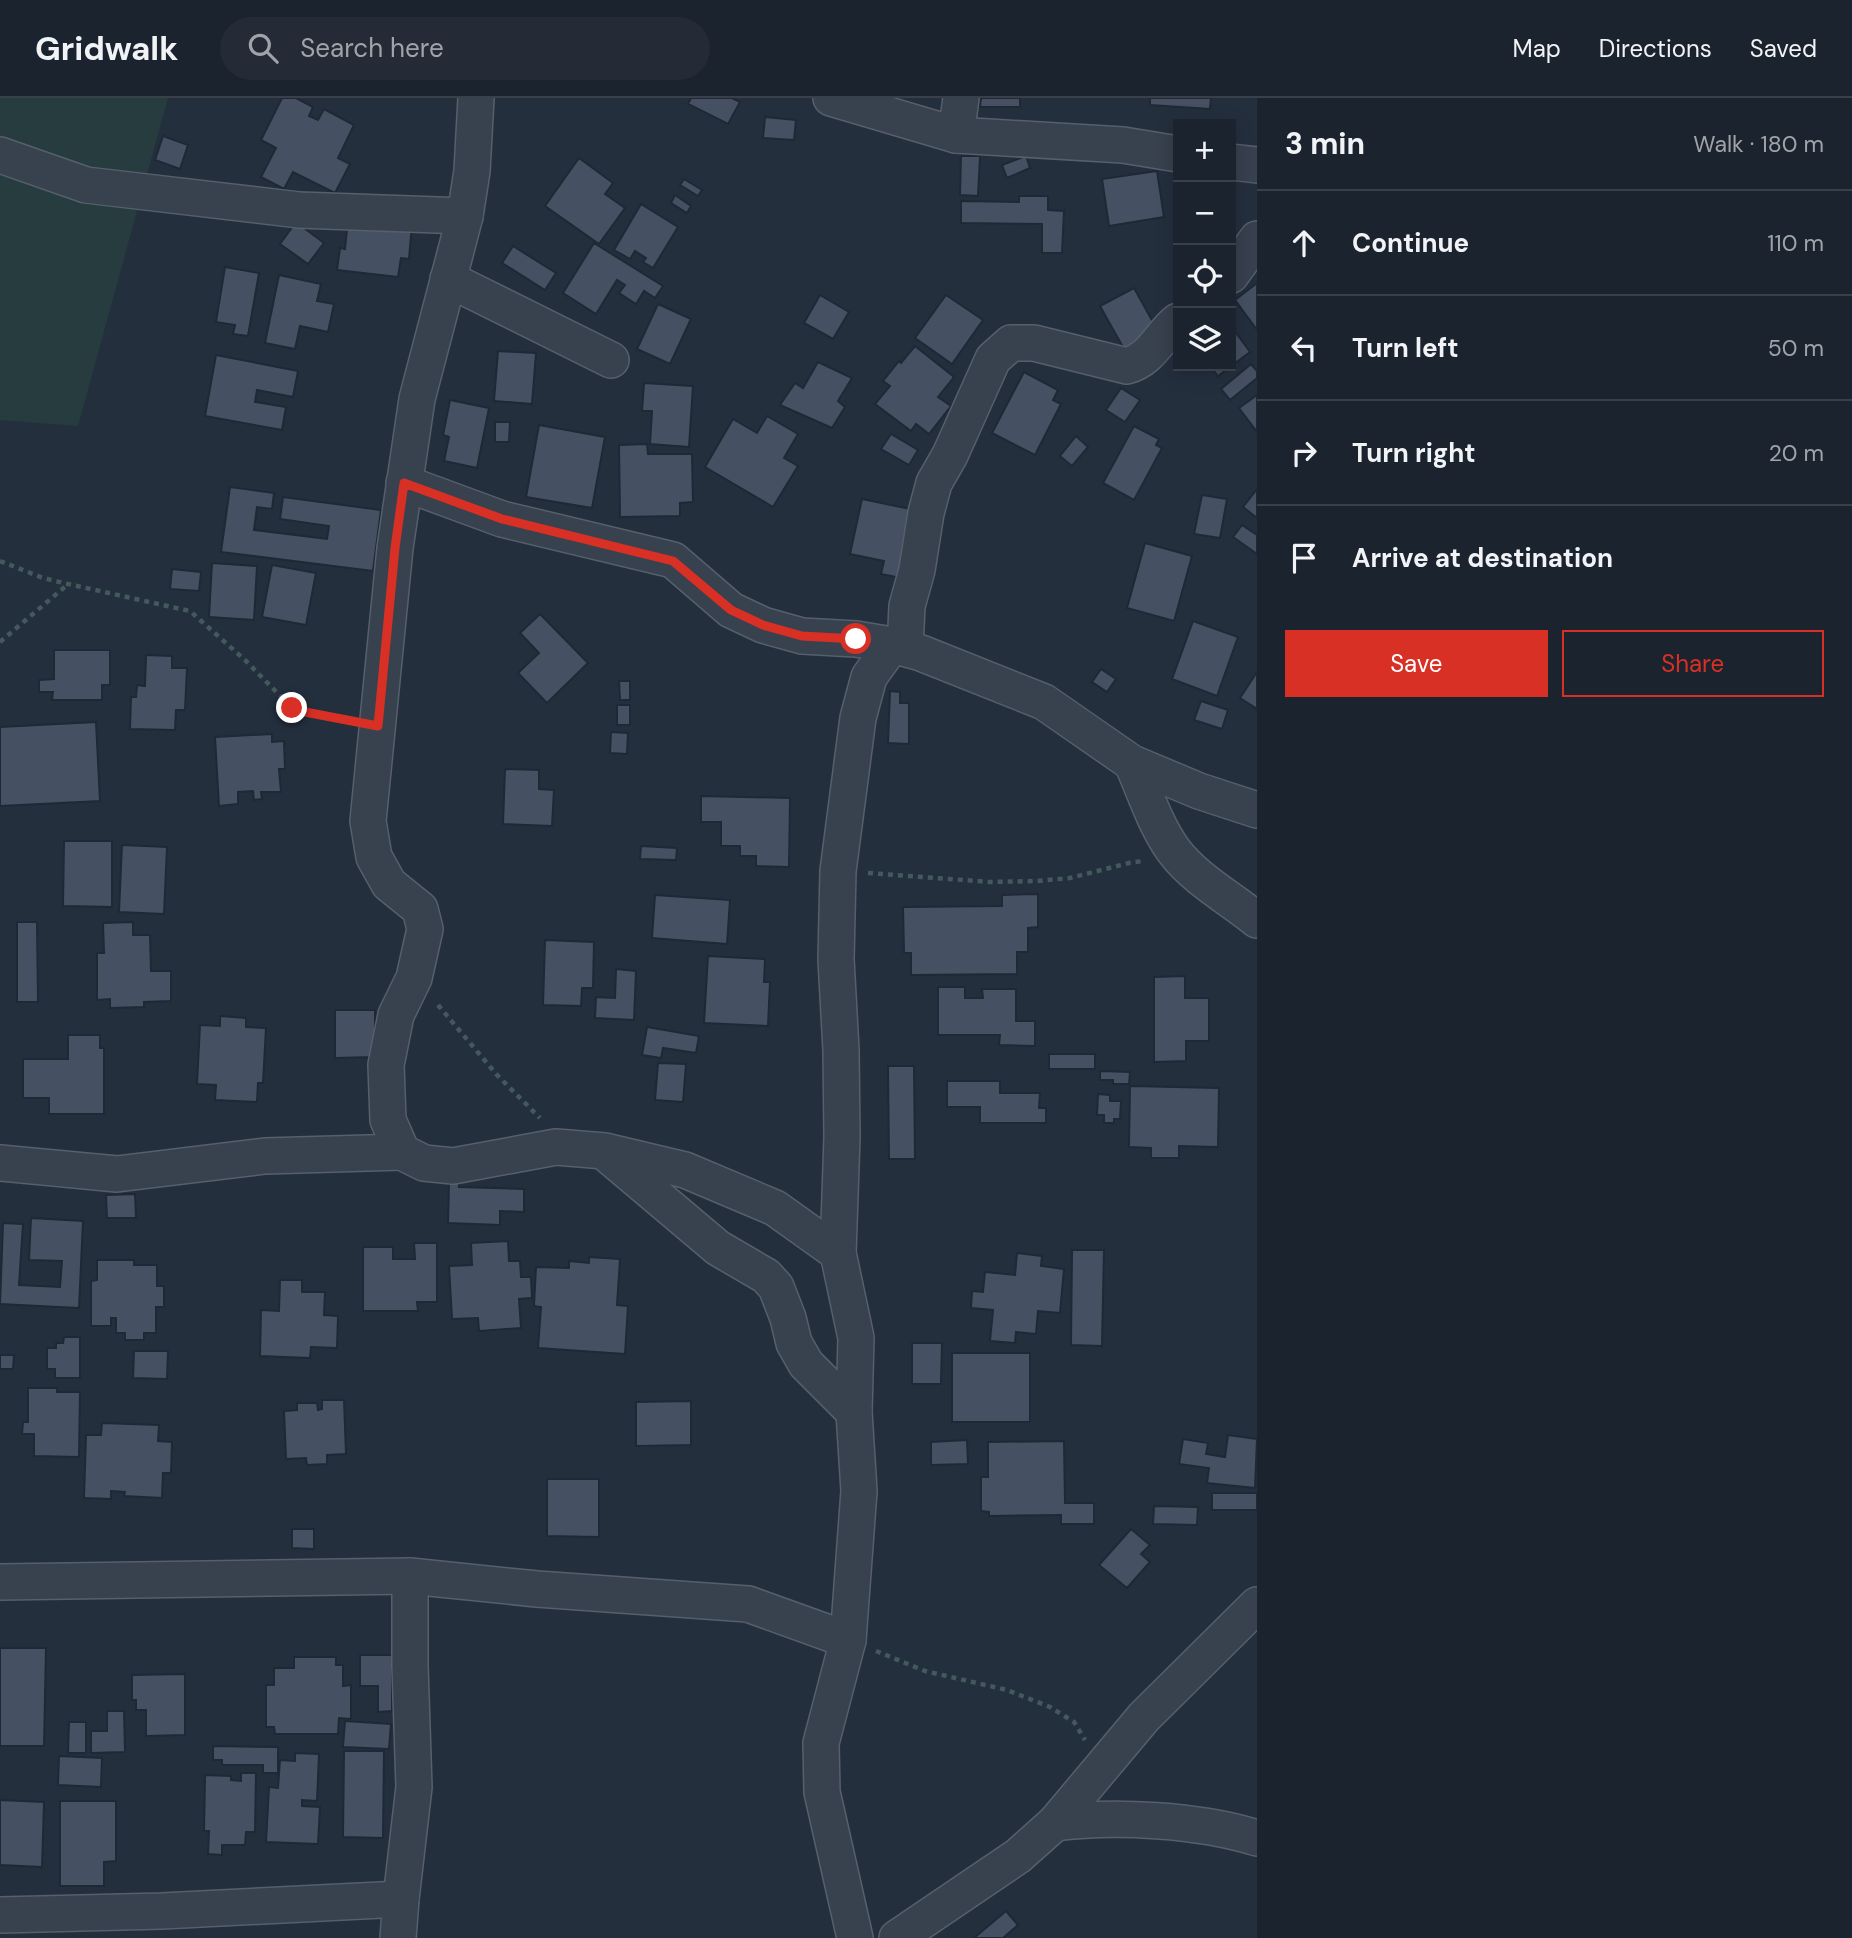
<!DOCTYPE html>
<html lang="en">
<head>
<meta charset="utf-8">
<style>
	:root { --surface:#1b232e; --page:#242b36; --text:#f1f3f6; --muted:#a0a4aa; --line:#39404a; --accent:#d93025 }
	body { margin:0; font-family:"DM Sans",sans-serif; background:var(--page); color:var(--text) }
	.controls { position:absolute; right:21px; top:21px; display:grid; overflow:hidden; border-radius:0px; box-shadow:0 4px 18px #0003 }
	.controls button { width:63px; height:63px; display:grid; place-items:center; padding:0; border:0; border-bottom:2px solid var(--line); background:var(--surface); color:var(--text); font:35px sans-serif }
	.stop { position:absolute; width:21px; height:21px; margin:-16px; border:5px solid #d93025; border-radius:50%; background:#fff }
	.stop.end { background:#d93025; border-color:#fff; box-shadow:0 2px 7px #0008 }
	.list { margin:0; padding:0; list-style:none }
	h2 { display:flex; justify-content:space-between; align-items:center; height:91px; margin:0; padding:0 28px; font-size:30px }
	h2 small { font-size:23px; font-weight:400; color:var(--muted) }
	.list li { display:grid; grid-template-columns:46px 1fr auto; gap:21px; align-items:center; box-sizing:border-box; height:105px; padding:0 28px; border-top:2px solid var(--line) }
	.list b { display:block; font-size:26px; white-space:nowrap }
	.list em { font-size:23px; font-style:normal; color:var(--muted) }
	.actions { display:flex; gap:14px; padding:21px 28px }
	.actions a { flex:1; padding:16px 0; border:2px solid var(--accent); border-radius:0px; text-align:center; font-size:24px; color:var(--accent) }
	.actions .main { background:var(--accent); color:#fff }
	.icon { flex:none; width:38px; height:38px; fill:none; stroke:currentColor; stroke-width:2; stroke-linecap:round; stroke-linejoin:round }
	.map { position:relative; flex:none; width:1257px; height:1840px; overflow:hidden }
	header { display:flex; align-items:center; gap:42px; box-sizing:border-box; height:98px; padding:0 35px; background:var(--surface); border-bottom:2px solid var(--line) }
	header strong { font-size:33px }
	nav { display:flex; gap:38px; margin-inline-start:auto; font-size:24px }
	.search { width:490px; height:63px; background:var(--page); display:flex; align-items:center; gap:18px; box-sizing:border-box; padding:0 24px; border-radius:38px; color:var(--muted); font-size:26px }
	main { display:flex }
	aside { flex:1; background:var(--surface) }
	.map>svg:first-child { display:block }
	.green { fill:#263c3f }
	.building { fill:#455162; stroke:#1f2835; stroke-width:2 }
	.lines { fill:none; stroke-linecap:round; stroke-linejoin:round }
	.minor-casing { stroke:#565f6c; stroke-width:38 }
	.path { stroke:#44595c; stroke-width:4.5; stroke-dasharray:5 5; stroke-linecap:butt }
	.minor { stroke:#38414e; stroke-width:35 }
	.route { stroke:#d93025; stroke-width:9 }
</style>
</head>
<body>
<header>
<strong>Gridwalk</strong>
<div class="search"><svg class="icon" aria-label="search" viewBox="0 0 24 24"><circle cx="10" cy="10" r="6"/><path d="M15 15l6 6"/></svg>Search here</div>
<nav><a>Map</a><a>Directions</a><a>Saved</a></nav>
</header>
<main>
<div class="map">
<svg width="1257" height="1840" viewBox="0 0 1257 1840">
	<rect width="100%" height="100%" fill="#242f3e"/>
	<polygon class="green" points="0,0 168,0 78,328 0,322"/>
	<g class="building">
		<polygon points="282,0 296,0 313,9 309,18 318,22 324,11 354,27 338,60 350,66 335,95 293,74 284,91 261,79 276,50 261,42"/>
		<polygon points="691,0 732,0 740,4 728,26 688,6"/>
		<polygon points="981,0 1020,0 1020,9 980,9"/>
		<polygon points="1150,0 1211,0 1210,11 1150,7"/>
		<polygon points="765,19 796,22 794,42 763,40"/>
		<polygon points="163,38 188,47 180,71 155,62"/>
		<polygon points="961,58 980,58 978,98 960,97"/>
		<polygon points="1026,58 1030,70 1007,80 1002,67"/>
		<polygon points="579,60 613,85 605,96 625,110 599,146 545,108"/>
		<polygon points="1157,73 1164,119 1109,128 1102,81"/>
		<polygon points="684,81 702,92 698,98 680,87"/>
		<polygon points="675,97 691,108 687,115 671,105"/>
		<polygon points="1019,98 1048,98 1048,112 1064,113 1062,155 1042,155 1042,126 961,125 961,103 1019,104"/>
		<polygon points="641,106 678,129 653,170 643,164 646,160 635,153 630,161 614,152"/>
		<polygon points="348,120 412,126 409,161 401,160 398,179 337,172 340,150 345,151"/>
		<polygon points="296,124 324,145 308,166 280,146"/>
		<polygon points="594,145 663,188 655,200 644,193 636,206 619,195 625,187 617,182 596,216 563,195"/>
		<polygon points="513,148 556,175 545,192 502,165"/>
		<polygon points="225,169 259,175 248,238 233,236 235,227 216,224"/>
		<polygon points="279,177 321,186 317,203 334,206 328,234 300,228 295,251 265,245"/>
		<polygon points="1257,185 1257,232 1235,202"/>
		<polygon points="1134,190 1158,233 1124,251 1100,208"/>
		<polygon points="820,197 849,214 833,241 804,225"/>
		<polygon points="946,197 983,222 952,266 915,240"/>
		<polygon points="658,206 691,221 670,266 637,251"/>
		<polygon points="1231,228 1250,254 1218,278 1210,268 1231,268"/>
		<polygon points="915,248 954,279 938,299 951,308 929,336 916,326 911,333 875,306 890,288 883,283 899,263 901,265"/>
		<polygon points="498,253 536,255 532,306 494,303"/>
		<polygon points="216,257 298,273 293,299 257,292 255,304 286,309 282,332 205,318"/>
		<polygon points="818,264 852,280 838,303 845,309 832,330 780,307 795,285 803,290"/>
		<polygon points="1251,266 1257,273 1257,280 1230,302 1221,291"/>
		<polygon points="1024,274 1058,292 1053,302 1061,306 1035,357 992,335"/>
		<polygon points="644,285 693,288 689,349 650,346 652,313 642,313"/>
		<polygon points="1121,290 1140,302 1125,324 1106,312"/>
		<polygon points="1257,297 1257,334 1239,310"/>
		<polygon points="450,302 489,310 477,370 444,363 449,339 443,337"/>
		<polygon points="767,318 798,336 784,360 798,368 773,409 705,369 733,321 757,335"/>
		<polygon points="495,324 510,324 509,344 495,344"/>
		<polygon points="539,327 605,339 592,410 526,399"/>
		<polygon points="1134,328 1159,341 1156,347 1162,350 1134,402 1103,385"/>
		<polygon points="891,336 918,352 909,367 881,351"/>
		<polygon points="1076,338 1088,349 1072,368 1060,358"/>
		<polygon points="647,346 648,356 692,356 693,404 680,405 680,418 620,419 619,347"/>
		<polygon points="230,389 274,395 272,411 257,409 254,432 327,441 329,428 280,421 283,399 381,412 373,473 221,454"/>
		<polygon points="1257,391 1257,420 1243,409"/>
		<polygon points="1202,397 1227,401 1220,440 1194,436"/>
		<polygon points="862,401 915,412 901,480 881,476 884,463 850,456"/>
		<polygon points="1242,427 1257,437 1257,456 1233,439"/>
		<polygon points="1145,445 1192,458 1174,523 1127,510"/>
		<polygon points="212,465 257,468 254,522 209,519"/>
		<polygon points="272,467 316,475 306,527 262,519"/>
		<polygon points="172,471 201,474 199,493 170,491"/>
		<polygon points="540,516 588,565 547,605 518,575 539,555 520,535"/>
		<polygon points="1193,523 1238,539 1217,598 1172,581"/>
		<polygon points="54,552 110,552 110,587 102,587 102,602 52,602 53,594 39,594 39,582 54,581"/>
		<polygon points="146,557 172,558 172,570 187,570 185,612 176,612 175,632 130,631 131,599 136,599 137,587 145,588"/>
		<polygon points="1101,571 1116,581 1107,594 1092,584"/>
		<polygon points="1257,574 1257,611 1240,600"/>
		<polygon points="619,583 630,583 630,602 620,602"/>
		<polygon points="890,593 900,594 900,605 909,605 909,646 888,645"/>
		<polygon points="1201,603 1228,612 1222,631 1194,622"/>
		<rect x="617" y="607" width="13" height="20"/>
		<polygon points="96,624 100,703 0,708 0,629"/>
		<polygon points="611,634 628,635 627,656 610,655"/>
		<polygon points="272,636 272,644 284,643 285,671 279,671 281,694 261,694 262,701 254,702 253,693 238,694 238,706 219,708 215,639"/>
		<polygon points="505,671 539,672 539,691 554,692 552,728 503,726"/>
		<polygon points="701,698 790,700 789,769 756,768 756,758 740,758 740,748 721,748 721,724 701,724"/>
		<polygon points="64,743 112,743 112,809 63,808"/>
		<polygon points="122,747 167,749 164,816 119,814"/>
		<polygon points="641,748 677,750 676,762 640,761"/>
		<polygon points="1038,796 1038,829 1028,830 1028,854 1017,854 1017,876 911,877 911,855 904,855 903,809 1002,808 1002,797"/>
		<polygon points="655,797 730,802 727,846 652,840"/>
		<polygon points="17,824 37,824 38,904 17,904"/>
		<polygon points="133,824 133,837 150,837 151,873 171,873 171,903 144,904 144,909 110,910 110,901 97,902 97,855 104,855 103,825"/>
		<polygon points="545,842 594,844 593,890 582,890 581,908 543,907"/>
		<polygon points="708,858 765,861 764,884 770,884 768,928 704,925"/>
		<polygon points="616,871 636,873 634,922 595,920 596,899 615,900"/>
		<polygon points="1185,878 1185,900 1209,900 1209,943 1186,943 1186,963 1154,964 1154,879"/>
		<polygon points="938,889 965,889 965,900 983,900 982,891 1016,891 1016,923 1035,923 1035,948 999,947 1000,937 938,937"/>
		<polygon points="335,912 375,912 375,959 335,960"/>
		<polygon points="220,918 246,920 246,929 266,930 263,985 258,985 257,1004 215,1002 216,987 197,986 200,927 220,928"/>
		<polygon points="647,929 699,938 696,955 663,950 661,960 642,957"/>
		<polygon points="68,937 100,937 100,950 104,950 104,1016 49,1016 49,1000 23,1000 23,961 68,961"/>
		<rect x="1049" y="956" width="46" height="15"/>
		<polygon points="658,965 686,966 683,1004 655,1002"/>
		<polygon points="888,968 914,968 915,1061 889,1061"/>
		<polygon points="1100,973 1130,974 1129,986 1113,986 1113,982 1100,982"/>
		<polygon points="947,983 1000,983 1000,995 1040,995 1039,1010 1046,1010 1046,1025 980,1025 980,1009 947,1009"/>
		<polygon points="1130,988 1219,990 1218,1049 1179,1048 1179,1060 1151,1060 1151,1050 1129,1049"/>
		<polygon points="1098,996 1110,997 1110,1003 1121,1003 1120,1021 1114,1021 1114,1025 1104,1025 1104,1017 1097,1017"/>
		<polygon points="449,1084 459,1084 459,1089 524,1091 524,1114 500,1113 500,1127 448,1125"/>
		<polygon points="135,1096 136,1120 107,1120 106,1097"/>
		<polygon points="31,1120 83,1123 79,1210 0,1206 3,1125 23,1126 19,1187 60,1189 62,1163 29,1162"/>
		<polygon points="508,1143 509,1163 520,1163 521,1179 531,1179 532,1200 519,1201 521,1230 479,1233 478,1220 452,1221 449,1168 472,1167 471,1145"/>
		<polygon points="414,1145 437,1145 437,1204 417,1204 418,1213 363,1213 363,1149 393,1149 393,1161 415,1161"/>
		<polygon points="1072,1152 1104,1152 1102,1248 1071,1247"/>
		<polygon points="1017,1155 1042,1158 1041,1168 1064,1171 1060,1215 1038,1213 1036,1236 1016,1234 1015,1245 990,1243 993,1212 971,1210 972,1193 983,1194 985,1174 1015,1177"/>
		<polygon points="589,1159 620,1161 617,1207 628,1208 625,1256 538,1250 541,1209 534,1208 536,1169 569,1170 569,1163 589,1165"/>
		<polygon points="97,1162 134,1162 134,1167 157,1167 157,1188 164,1188 164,1209 156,1209 156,1235 144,1235 144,1242 125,1242 125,1235 116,1235 116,1220 111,1220 111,1228 91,1228 91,1183 97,1182"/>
		<polygon points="280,1182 302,1182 302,1194 325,1194 324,1217 338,1218 337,1250 311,1249 310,1260 260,1258 261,1212 279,1213"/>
		<polygon points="64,1239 80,1239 80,1280 55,1280 55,1271 47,1271 47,1250 56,1250 56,1245 63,1245"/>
		<polygon points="912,1245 942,1245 941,1286 912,1286"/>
		<polygon points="134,1253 168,1253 167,1281 133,1280"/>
		<rect x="952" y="1255" width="78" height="69"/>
		<polygon points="0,1257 14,1257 13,1271 0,1271"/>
		<polygon points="28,1290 57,1290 57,1294 80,1294 79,1359 34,1358 34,1336 22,1336 23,1324 28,1324"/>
		<polygon points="322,1302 344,1302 346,1356 327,1357 327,1366 307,1367 306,1360 286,1361 284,1313 297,1312 297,1305 317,1305 318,1312 322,1311"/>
		<polygon points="691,1303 691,1347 636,1348 636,1304"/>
		<polygon points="102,1325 159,1327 158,1343 172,1344 171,1375 163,1375 162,1400 124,1398 125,1394 111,1393 111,1401 84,1400 86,1337 101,1337"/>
		<polygon points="1228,1337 1257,1341 1255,1390 1207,1385 1209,1370 1179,1366 1183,1341 1208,1345 1206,1356 1225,1359"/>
		<polygon points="967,1342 968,1366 931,1367 931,1344"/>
		<polygon points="1064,1343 1065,1405 1094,1405 1094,1426 1061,1426 1061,1417 989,1418 989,1414 981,1413 981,1379 988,1379 988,1344"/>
		<polygon points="547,1381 599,1381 599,1439 547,1438"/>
		<rect x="1212" y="1395" width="45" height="17"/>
		<polygon points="1154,1408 1198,1409 1197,1427 1153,1426"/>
		<polygon points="292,1431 314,1431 314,1451 292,1450"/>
		<polygon points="1131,1431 1150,1447 1141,1456 1150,1464 1127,1490 1099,1467"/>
		<polygon points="0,1550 46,1550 44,1648 0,1648"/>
		<polygon points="360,1557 392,1557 392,1613 378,1614 378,1588 360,1588"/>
		<polygon points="294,1559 336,1559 336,1567 343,1567 343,1588 351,1587 351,1621 339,1620 338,1636 275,1636 274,1629 266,1629 266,1587 274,1587 274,1570 294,1570"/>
		<polygon points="185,1576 185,1637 146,1638 146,1612 136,1612 136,1602 132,1602 132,1577"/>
		<polygon points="107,1613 124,1613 125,1654 91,1655 91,1633 107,1633"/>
		<polygon points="345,1623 391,1626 389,1651 343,1649"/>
		<polygon points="69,1624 86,1624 86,1655 68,1655"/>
		<polygon points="213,1648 278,1649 278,1675 263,1675 263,1667 222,1667 222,1662 213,1662"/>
		<polygon points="344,1653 384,1653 383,1740 343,1739"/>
		<polygon points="295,1655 319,1656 317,1703 302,1702 302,1708 320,1709 318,1746 266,1744 269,1689 278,1690 280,1662 295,1663"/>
		<polygon points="59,1658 102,1660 101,1689 58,1687"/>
		<polygon points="241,1675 256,1675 255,1734 246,1734 245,1747 222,1747 222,1757 208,1756 209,1733 204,1733 205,1677 231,1678 231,1682 241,1683"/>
		<polygon points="0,1702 44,1704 42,1769 0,1767"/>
		<polygon points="60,1703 116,1703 116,1763 104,1764 104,1788 60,1788"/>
		<polygon points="1006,1813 1018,1827 1003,1840 974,1840"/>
	</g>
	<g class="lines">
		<defs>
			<g id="minor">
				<polyline points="476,0 472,73 465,118 417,301 395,450 368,723 374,759 389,786 420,811 425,831 414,880 396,917 386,967 388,1022 402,1054 424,1065 453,1068 556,1049 605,1053 685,1072 775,1110 838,1155"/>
				<polyline points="831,0 956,37 1123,47 1178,56"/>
				<polyline points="956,37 961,0"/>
				<polyline points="0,57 86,87 299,112 465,118"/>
				<polyline points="1231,64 1257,67"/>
				<polyline points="1231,177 1257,141"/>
				<polyline points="448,181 611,262"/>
				<polyline points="404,385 502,421 673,462 731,512 763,527 802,538 856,541 892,547 921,555 1044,604 1132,665 1199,693 1257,712"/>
				<path d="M905,550L907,508L917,472L926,415L934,385L950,357L993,261L1011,245H1034L1127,268C1152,261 1159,238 1178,223"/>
				<path d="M1132,665C1145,694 1155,727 1174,753C1195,781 1230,800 1257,822"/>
				<polyline points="609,1058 718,1150 766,1178 776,1189 788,1220 794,1245 806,1266 854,1314"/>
				<polyline points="0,1065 117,1076 265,1058 402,1054"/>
				<polyline points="0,1484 410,1478 537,1491 748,1506 848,1542"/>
				<path d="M1055,1725C1114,1717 1200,1722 1257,1740"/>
				<polyline points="0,1817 162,1813 401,1801"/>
				<polyline points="398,1840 401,1801 414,1689 410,1568 410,1478"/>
				<polyline points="855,1840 822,1694 821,1645 848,1542 859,1393 854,1314 856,1240 838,1155 842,1039 841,952 836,861 838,773 858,620 869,579 892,547"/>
				<polyline points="897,1840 1018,1758 1055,1725 1144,1619 1257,1507"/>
			</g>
		</defs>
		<use href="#minor" class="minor-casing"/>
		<g class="path">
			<polyline points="0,463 43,480 68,486 190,513 246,563 292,610 305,614 347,622"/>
			<polyline points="0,544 67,487"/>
			<polyline points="868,775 990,784 1037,783 1070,780 1129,765 1143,763"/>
			<polyline points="438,907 497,977 540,1020"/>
			<polyline points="876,1553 925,1573 1007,1592 1050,1609 1074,1624 1085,1642"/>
		</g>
		<use href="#minor" class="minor"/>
	</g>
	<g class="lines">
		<polyline class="route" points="292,610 305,614 378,628 395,450 404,385 502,421 673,463 731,512 763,527 802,538 856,541"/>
	</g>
</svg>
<div class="controls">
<button>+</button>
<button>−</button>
<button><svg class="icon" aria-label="locate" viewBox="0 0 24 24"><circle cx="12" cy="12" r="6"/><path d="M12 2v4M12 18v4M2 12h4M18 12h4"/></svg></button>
<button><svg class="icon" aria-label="layers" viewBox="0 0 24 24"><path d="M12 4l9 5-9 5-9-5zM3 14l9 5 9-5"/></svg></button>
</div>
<div class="stop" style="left:856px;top:541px"></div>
<div class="stop end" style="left:292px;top:610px"></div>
</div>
<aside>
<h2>3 min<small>Walk · 180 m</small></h2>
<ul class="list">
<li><svg class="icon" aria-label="ahead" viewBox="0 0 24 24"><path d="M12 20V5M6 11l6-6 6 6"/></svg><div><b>Continue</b></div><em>110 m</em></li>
<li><svg class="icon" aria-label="left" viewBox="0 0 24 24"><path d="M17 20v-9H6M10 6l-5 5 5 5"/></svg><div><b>Turn left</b></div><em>50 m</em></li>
<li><svg class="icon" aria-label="right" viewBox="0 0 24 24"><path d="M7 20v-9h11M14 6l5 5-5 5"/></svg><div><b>Turn right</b></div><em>20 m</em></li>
<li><svg class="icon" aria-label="arrive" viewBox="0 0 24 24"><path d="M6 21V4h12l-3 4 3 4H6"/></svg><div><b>Arrive at destination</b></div></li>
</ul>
<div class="actions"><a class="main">Save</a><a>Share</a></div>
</aside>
</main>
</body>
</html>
